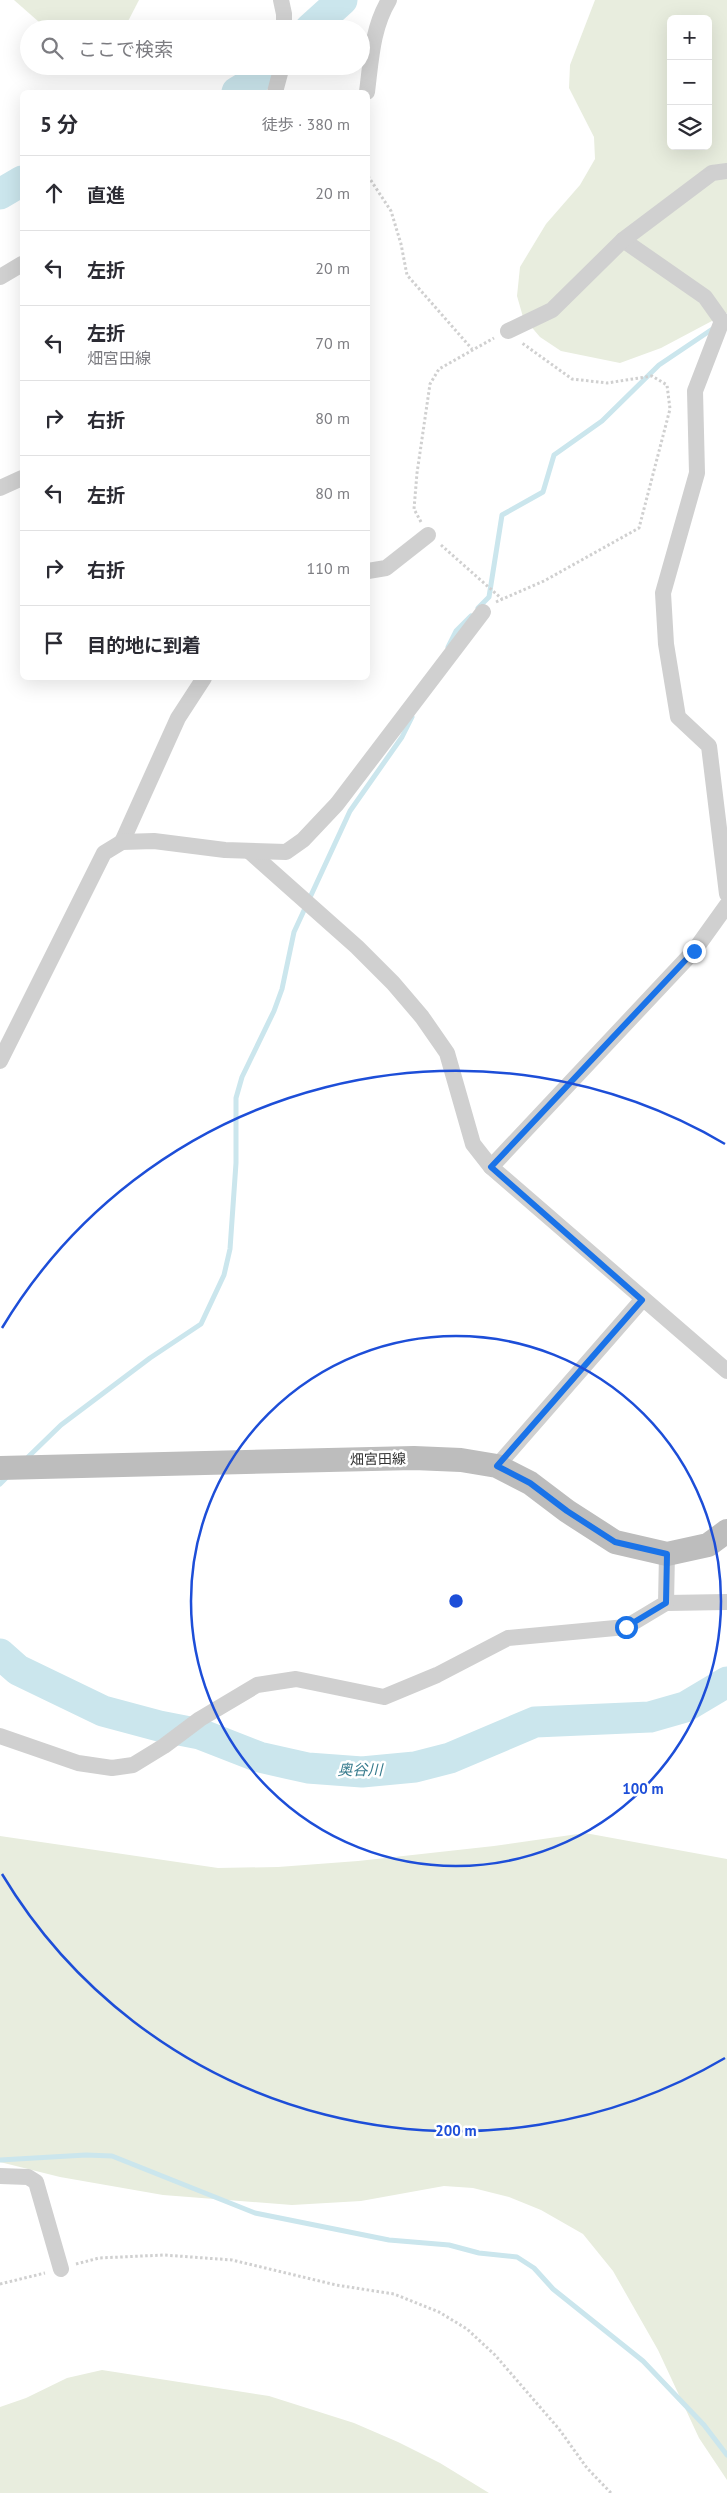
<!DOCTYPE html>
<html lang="ja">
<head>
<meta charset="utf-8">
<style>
	:root { --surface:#fff; --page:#f2f2f3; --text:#2b2b33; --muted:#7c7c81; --line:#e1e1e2 }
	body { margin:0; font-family:"PT Sans","Noto Sans JP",sans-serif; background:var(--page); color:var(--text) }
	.controls { position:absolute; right:15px; top:15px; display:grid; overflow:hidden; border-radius:8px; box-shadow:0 5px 20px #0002 }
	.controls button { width:45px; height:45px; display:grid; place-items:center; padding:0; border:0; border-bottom:1px solid var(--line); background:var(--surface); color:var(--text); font:25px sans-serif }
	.stop { position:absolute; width:15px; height:15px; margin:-11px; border:4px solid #1a73e8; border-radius:50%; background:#fff }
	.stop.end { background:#1a73e8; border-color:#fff; box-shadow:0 1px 5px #0008 }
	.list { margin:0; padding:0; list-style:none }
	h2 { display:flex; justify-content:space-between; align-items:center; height:65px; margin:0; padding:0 20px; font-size:21px }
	h2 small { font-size:16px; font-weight:400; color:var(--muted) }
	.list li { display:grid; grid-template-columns:32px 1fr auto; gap:15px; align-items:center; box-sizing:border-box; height:75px; padding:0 20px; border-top:1px solid var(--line) }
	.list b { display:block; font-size:19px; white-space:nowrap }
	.list p { margin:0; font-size:16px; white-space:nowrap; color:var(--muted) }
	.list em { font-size:16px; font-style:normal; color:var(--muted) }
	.icon { flex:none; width:28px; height:28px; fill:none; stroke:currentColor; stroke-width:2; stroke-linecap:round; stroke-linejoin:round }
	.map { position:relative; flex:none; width:727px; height:2493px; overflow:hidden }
	.search { position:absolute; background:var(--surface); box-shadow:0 5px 20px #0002; left:20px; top:20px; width:350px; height:55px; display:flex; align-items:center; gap:12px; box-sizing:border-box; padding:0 18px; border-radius:28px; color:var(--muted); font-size:19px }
	.panel { position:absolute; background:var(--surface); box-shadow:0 5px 20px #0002; left:20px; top:90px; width:350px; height:590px; border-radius:8px }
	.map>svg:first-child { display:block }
	.green { fill:#e8edde; fill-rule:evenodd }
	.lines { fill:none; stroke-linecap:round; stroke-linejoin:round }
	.stream { stroke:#cbe6ed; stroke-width:5 }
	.river { stroke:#cbe6ed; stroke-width:31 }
	.path { stroke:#d0d0d0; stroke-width:3; stroke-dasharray:2.5 2.5; stroke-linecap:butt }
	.minor { stroke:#d0d0d0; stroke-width:16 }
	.secondary { stroke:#bdbdbd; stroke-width:24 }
	.route { stroke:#1a73e8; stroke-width:6 }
	.ring { fill:none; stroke:#1d4ed8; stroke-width:2.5 }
	.labels { text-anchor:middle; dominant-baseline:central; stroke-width:5; stroke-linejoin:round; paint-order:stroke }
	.street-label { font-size:14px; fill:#333; stroke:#fff }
	.water-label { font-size:15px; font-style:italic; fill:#377b8d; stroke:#fff }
	.centre { fill:#1d4ed8; stroke:#fff; stroke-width:2.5 }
	.ring-label { font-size:15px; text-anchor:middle; font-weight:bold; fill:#1d4ed8; stroke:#fff; stroke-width:5; stroke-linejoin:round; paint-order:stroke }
</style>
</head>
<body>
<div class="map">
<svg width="727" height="2493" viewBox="0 0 727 2493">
	<rect width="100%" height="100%" fill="#fff"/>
	<g class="green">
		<polygon points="14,0 139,0 124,29 47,29"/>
		<path d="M595,0H727V313L661,348L620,363L561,351L540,337L523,317L517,296L520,267L546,224L580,185L595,159L594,137L569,88L570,65ZM671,19H708V146H671Z"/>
		<polygon points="585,1833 727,1859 727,2480 699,2438 658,2350 613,2271 583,2234 541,2210 509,2197 473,2188 444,2186 361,2201 292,2205 163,2195 60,2177 0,2162 0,1836 218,1868 278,1867 358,1861 494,1846"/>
		<polygon points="102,2370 269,2396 354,2423 398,2442 440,2463 489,2493 0,2493 0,2407 26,2398 67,2378"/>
	</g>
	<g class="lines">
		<g class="stream">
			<polyline points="478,608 489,597 502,515 543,492 554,455 602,421 659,365 714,328"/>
			<polyline points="448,647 456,631 471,616"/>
			<polyline points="26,1459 61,1425 150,1358 201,1324 224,1275 230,1249 236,1163 236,1098 242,1077 274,1011 282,989 294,932 350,811 402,737 412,717"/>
			<polyline points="0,1484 9,1475"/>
			<polyline points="0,2160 86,2155 112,2156 255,2213 389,2240 449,2245 479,2253 517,2257 534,2268 553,2289 643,2361 704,2425 727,2455"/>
		</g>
		<g class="river">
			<polyline points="310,29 342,0"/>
			<polyline points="237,92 252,83 268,66"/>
			<polyline points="0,194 22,181"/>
			<polyline points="0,1654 18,1670 103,1711 159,1726 200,1734 259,1757 308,1768 362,1772 415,1767 450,1758 535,1722 650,1717 685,1707 727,1682"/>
		</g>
		<g class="path">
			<polyline points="368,176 391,211 401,244 407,275 472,349"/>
			<polyline points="421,522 414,509 417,473 430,384 439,369 494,338"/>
			<polyline points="441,545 502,599"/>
			<polyline points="496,602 544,581 639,528 670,409 667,385 652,376 607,383 572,379 522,343"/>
			<polyline points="76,2264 99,2258 164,2255 232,2260 336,2285 394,2294 439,2312 467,2329 495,2355 559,2429 587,2468 611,2493"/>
			<polyline points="0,2284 45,2273"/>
		</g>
		<g class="minor">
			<polyline points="281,0 284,14 284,29"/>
			<polyline points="275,92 282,66"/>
			<path d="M367,92C371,61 372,28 389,0"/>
			<polyline points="623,240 705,297 722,321 695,391 697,473 663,593 666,644 678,717 709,746 727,894"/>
			<polyline points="0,277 22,264"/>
			<polyline points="508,331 552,310 623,240 712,173 727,171"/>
			<polyline points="0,488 22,478"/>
			<polyline points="368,571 386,568 428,535"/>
			<polyline points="122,842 178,718 204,678"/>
			<polyline points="249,851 357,947 393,983 422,1017 447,1053 473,1144 491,1167 727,1371"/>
			<polyline points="0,1061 104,853 122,842 154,841 225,850 286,852 303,840 337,804 483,612"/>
			<polyline points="491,1167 694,951 727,905"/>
			<polyline points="497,1466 642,1300"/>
			<polyline points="666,1603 727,1602"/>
			<polyline points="0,1736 78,1763 112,1768 133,1765 164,1746 200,1719 257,1685 296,1679 384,1697 437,1675 508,1638 626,1627 666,1603 667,1554"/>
			<polyline points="0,2176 28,2177 36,2182 61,2269"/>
		</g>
		<polyline class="secondary" points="0,1468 414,1458 461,1460 497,1466 530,1483 567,1511 615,1542 667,1554 708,1545 727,1531"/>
	</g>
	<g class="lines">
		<polyline class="route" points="626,1627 666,1603 667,1554 615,1542 567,1511 530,1483 497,1466 642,1300 491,1167 694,951"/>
	</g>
	<g class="ring">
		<circle cx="456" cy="1601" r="265"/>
		<path d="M725 2058A530 530 0 0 1 2 1874M2 1328A530 530 0 0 1 725 1144"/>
	</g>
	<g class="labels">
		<g class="street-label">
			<text transform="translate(378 1459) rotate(-1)">畑宮田線</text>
		</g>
		<g class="water-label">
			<text x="360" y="1769">奥谷川</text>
		</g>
	</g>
	<circle cx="456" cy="1601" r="8" class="centre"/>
	<g class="ring-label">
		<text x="643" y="1794">100 m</text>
		<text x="456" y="2136">200 m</text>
	</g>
</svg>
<div class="controls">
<button>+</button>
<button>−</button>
<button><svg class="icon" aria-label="layers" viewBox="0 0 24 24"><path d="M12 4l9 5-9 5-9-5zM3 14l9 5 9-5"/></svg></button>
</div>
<div class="stop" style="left:626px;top:1627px"></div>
<div class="stop end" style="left:694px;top:951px"></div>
<div class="search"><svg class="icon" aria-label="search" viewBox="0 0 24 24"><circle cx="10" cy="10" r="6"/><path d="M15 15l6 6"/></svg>ここで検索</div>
<section class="panel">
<h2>5 分<small>徒歩 · 380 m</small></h2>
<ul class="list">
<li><svg class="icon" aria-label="ahead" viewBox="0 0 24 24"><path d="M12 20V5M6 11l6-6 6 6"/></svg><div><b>直進</b></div><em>20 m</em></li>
<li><svg class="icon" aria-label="left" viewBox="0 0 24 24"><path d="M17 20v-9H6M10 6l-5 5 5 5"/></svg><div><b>左折</b></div><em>20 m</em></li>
<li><svg class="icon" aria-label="left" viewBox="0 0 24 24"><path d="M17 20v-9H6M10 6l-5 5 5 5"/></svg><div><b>左折</b><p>畑宮田線</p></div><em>70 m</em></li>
<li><svg class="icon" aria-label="right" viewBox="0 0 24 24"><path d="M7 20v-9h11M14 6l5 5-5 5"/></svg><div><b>右折</b></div><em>80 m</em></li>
<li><svg class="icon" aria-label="left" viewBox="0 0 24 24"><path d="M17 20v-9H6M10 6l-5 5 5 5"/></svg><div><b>左折</b></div><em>80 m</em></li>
<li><svg class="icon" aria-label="right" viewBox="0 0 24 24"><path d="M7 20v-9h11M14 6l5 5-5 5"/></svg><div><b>右折</b></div><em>110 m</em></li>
<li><svg class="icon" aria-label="arrive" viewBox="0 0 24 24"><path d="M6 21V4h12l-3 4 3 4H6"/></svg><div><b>目的地に到着</b></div></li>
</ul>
</section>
</div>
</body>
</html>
